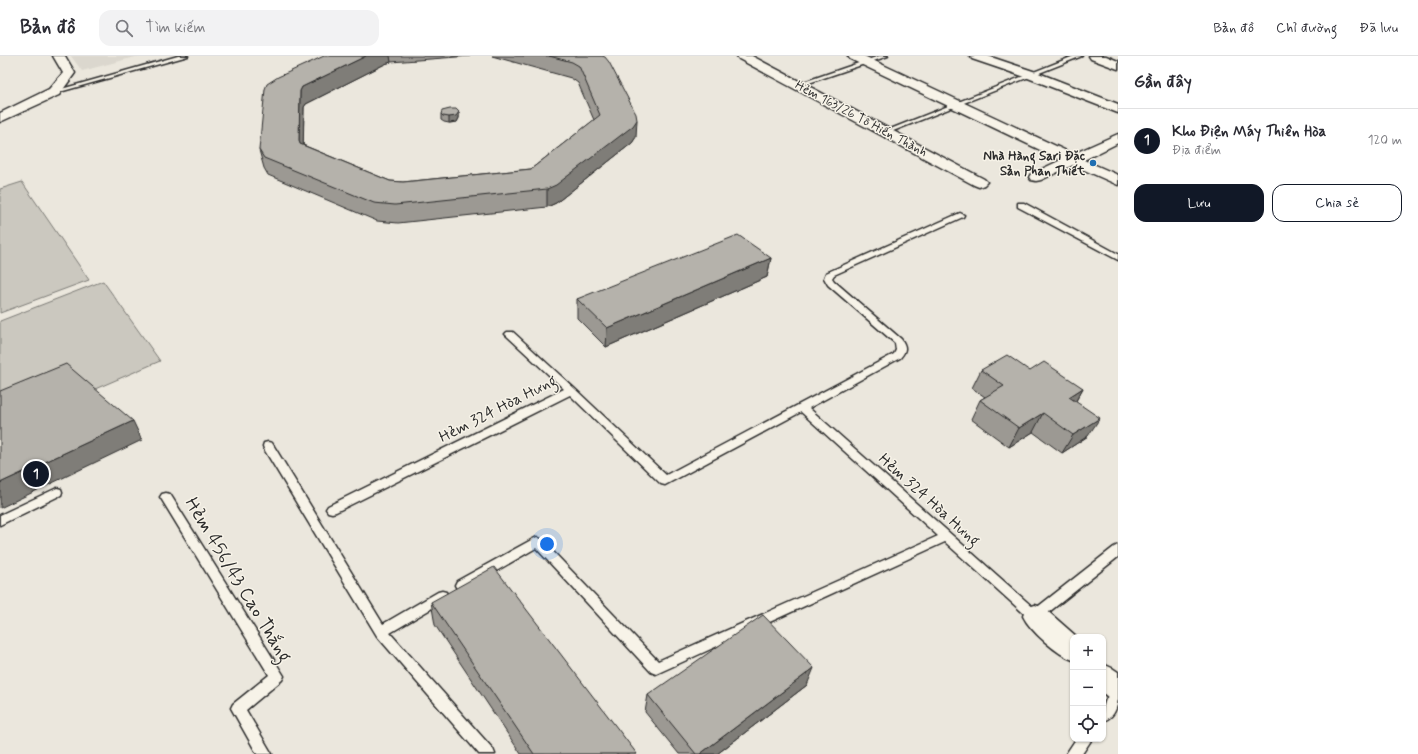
<!DOCTYPE html>
<html lang="vi">
<head>
<meta charset="utf-8">
<style>
	:root { --surface:#fff; --page:#f2f2f3; --text:#2b2b33; --muted:#7c7c81; --line:#e1e1e2; --accent:#111827 }
	body { margin:0; font-family:Mynerve,sans-serif; background:var(--page); color:var(--text) }
	.controls { position:absolute; right:12px; bottom:12px; display:grid; overflow:hidden; border-radius:8px; box-shadow:0 1px 3px #0004 }
	.controls button { width:36px; height:36px; display:grid; place-items:center; padding:0; border:0; border-bottom:1px solid var(--line); background:var(--surface); color:var(--text); font:20px sans-serif }
	.you { position:absolute; left:547px; top:488px; width:14px; height:14px; margin:-10px; border:3px solid #fff; border-radius:50%; background:#1a73e8; box-shadow:0 0 0 6px #1a73e833 }
	.badge { display:grid; place-items:center; width:26px; height:26px; border-radius:50%; background:var(--accent); color:#fff; font-size:13px; font-weight:700 }
	.pin { position:absolute; translate:-50% -50%; border:2px solid #fff; box-shadow:0 1px 4px #0006 }
	.list { margin:0; padding:0; list-style:none }
	h2 { display:flex; justify-content:space-between; align-items:center; height:52px; margin:0; padding:0 16px; font-size:17px }
	h2 small { font-size:13px; font-weight:400; color:var(--muted) }
	.list li { display:grid; grid-template-columns:26px 1fr auto; gap:12px; align-items:center; box-sizing:border-box; height:64px; padding:0 16px; border-top:1px solid var(--line) }
	.list b { display:block; font-size:15px; white-space:nowrap }
	.list p { margin:0; font-size:13px; white-space:nowrap; color:var(--muted) }
	.list em { font-size:13px; font-style:normal; color:var(--muted) }
	.actions { display:flex; gap:8px; padding:12px 16px }
	.actions a { flex:1; padding:9px 0; border:1px solid var(--accent); border-radius:12px; text-align:center; font-size:14px; color:var(--accent) }
	.actions .main { background:var(--accent); color:#fff }
	.icon { flex:none; width:22px; height:22px; fill:none; stroke:currentColor; stroke-width:2; stroke-linecap:round; stroke-linejoin:round }
	.map { position:relative; flex:none; width:1118px; height:698px; overflow:hidden }
	header { display:flex; align-items:center; gap:24px; box-sizing:border-box; height:56px; padding:0 20px; background:var(--surface); border-bottom:1px solid var(--line) }
	header strong { font-size:19px }
	nav { display:flex; gap:22px; margin-inline-start:auto; font-size:14px }
	.search { width:280px; height:36px; background:var(--page); display:flex; align-items:center; gap:10px; box-sizing:border-box; padding:0 14px; border-radius:12px; color:var(--muted); font-size:15px }
	main { display:flex }
	aside { flex:1; background:var(--surface) }
	.map>svg:first-child { display:block }
	.built { fill:#dbd7ce }
	.green { fill:#cbc8bf; stroke:#7b7a75 }
	.lines { fill:none; stroke-linecap:round; stroke-linejoin:round }
	.service-casing { stroke:#2b2b2b; stroke-width:3 }
	.minor-casing { stroke:#2b2b2b; stroke-width:3 }
	.service { fill:#f7f3e8; fill-rule:evenodd }
	.minor { fill:#f7f3e8; fill-rule:evenodd }
	.wall { fill:#9c9993; stroke:#2b2b2b }
	.shaded-wall { fill:#7f7d78; stroke:#2b2b2b }
	.building { fill:#b5b2ab; stroke:#2b2b2b }
	.poi-dot { fill:#1f6fb2; stroke:#f7f3e8; stroke-width:1.5 }
	.labels { text-anchor:middle; dominant-baseline:central; stroke-width:3; stroke-linejoin:round; paint-order:stroke }
	.far-street-label { font-size:13px; fill:#2b2b2b; stroke:#f7f3e8 }
	.far-poi-label { font-size:13px; font-weight:bold; fill:#2b2b2b; stroke:#f7f3e8; text-anchor:end }
	.street-label { font-size:16px; fill:#2b2b2b; stroke:#f7f3e8 }
	.near-street-label { font-size:19px; fill:#2b2b2b; stroke:#f7f3e8 }
</style>
</head>
<body>
<header>
<strong>Bản đồ</strong>
<div class="search"><svg class="icon" aria-label="search" viewBox="0 0 24 24"><circle cx="10" cy="10" r="6"/><path d="M15 15l6 6"/></svg>Tìm kiếm</div>
<nav><a>Bản đồ</a><a>Chỉ đường</a><a>Đã lưu</a></nav>
</header>
<main>
<div class="map">
<svg width="1118" height="698" viewBox="0 0 1118 698">
	<rect width="100%" height="100%" fill="#ebe7dd"/>
	<filter id="ink" filterUnits="userSpaceOnUse"><feTurbulence type="fractalNoise" baseFrequency=".025" numOctaves="2"/><feDisplacementMap in="SourceGraphic" scale="8" xChannelSelector="R" yChannelSelector="G"/><feConvolveMatrix kernelMatrix="1 2 1 2 8 2 1 2 1" color-interpolation-filters="sRGB"/></filter>
	<g filter="url(#ink)">
		<polygon class="built" points="71,0 139,0 82,15"/>
		<g class="green">
			<polygon points="22,126 89,224 0,257 0,133"/>
			<polygon points="103,225 160,305 0,374 0,265"/>
		</g>
		<g class="lines">
			<defs>
				<g id="service">
					<polygon points="178,0 188,0 56,37 51,36"/>
					<polygon points="879,0 888,0 800,30 795,29"/>
					<polygon points="1074,0 1082,0 888,77 883,76"/>
					<polygon points="1018,147 1024,147 1118,198 1118,204 1018,151"/>
					<path d="M960,157L964,159L963,161L834,219L832,222L834,225L901,283C907,291 906,295 900,302L809,352L1035,553L1114,491L1118,489V501L1039,564L1035,565L1031,564L945,486L656,618L651,616L536,492L465,533L461,534L457,533L455,529L457,525L533,483L537,481L541,483L658,605L938,480L801,356L665,429L661,428L570,339L336,456L332,457L328,456L326,453L328,450L564,333L507,280L505,278L507,276H513L574,332L666,419L894,298L896,294L895,287L828,229L824,222L826,217Z"/>
					<polygon points="268,386 272,387 383,568 438,536 442,535 446,536 448,540 446,544 390,577 493,693 495,698 479,698 377,580 264,393 263,390 264,387"/>
					<polygon points="57,432 61,433 62,436 61,439 0,469 0,459"/>
					<polygon points="166,437 170,438 284,620 282,624 246,654 272,698 257,698 231,652 233,648 269,619 162,444 160,441 162,438"/>
					<path d="M1118,633C1118,646 1118,660 1103,665C1103,652 1103,639 1118,633Z"/>
					<polygon points="1076,683 1092,683 1082,698 1066,698"/>
				</g>
				<g id="minor">
					<polygon points="53,0 65,0 75,17 59,39 0,66 0,57 49,33 63,17"/>
					<polygon points="737,0 752,0 984,123 987,126 984,129 979,131 974,129 739,3"/>
					<polygon points="848,0 864,0 1073,98 1118,78 1118,87 1084,104 1118,119 1118,129 1073,109 1041,124 1036,125 1031,124 1029,121 1031,118 1061,104 850,3"/>
					<polygon points="970,0 988,0 1036,16 1118,48 1118,57 1028,22 972,3"/>
					<polygon points="1089,0 1106,0 1118,5 1118,13 1091,3"/>
					<path d="M1035,549L1044,552L1077,581H1073V604C1058,599 1030,575 1023,560L1026,552Z"/>
					<polygon points="1103,608 1112,612 1118,616 1118,645 1109,642 1103,637"/>
				</g>
			</defs>
			<use href="#service" class="service-casing"/>
			<use href="#minor" class="minor-casing"/>
			<use href="#service" class="service"/>
			<use href="#minor" class="minor"/>
		</g>
		<g class="wall">
			<polygon points="324,0 470,0 391,6 385,8 306,48 304,51 303,89 390,125 403,126 531,113 594,64 578,27 571,22 492,0 602,0 636,81 632,87 556,147 547,151 398,167 377,165 268,119 264,112 259,94"/>
			<polygon points="459,56 459,62 457,66 449,67 444,66 441,64 441,58"/>
			<polygon points="771,202 767,221 606,291 577,262 577,243"/>
			<polygon points="981,314 1030,315 1083,332 1076,345 1088,380 1062,397 1033,376 1009,391 971,363 980,344 985,341 972,332"/>
			<polygon points="431,546 637,698 521,698 435,569"/>
			<polygon points="807,629 717,698 679,698 645,656 648,639"/>
		</g>
		<g class="shaded-wall">
			<polygon points="366,0 390,0 391,6 385,8 306,48 304,51 303,102 299,84 300,35 302,31"/>
			<polygon points="459,56 459,62 457,66 449,67 449,61"/>
			<polygon points="637,64 636,81 632,87 556,147 547,151 547,133"/>
			<polygon points="771,202 767,221 606,291 607,272"/>
			<polygon points="1083,332 1073,350 1069,341"/>
			<polygon points="1043,357 1033,376 1009,391 1019,372"/>
			<polygon points="1100,362 1088,380 1062,397 1073,379"/>
			<polygon points="133,365 142,384 0,452 0,427"/>
			<polygon points="814,612 807,629 717,698 700,698"/>
		</g>
		<g class="building">
			<polygon points="324,0 366,0 302,31 300,35 299,84 300,88 390,125 403,126 531,113 600,59 579,10 572,6 549,0 602,0 605,1 609,6 636,58 637,64 633,70 556,129 547,133 395,149 374,147 264,102 259,94 265,33 267,28 278,21"/>
			<polygon points="450,53 456,53 459,56 456,60 449,61 443,60 441,58 442,55"/>
			<polygon points="738,179 771,202 607,272 577,243"/>
			<polygon points="1007,299 1030,315 1044,306 1083,332 1069,341 1100,362 1073,379 1043,357 1019,372 980,344 1004,330 981,314"/>
			<polygon points="66,308 133,365 0,427 0,335"/>
			<polygon points="494,511 637,698 534,698 431,546"/>
			<polygon points="763,559 814,612 700,698 696,698 648,639"/>
		</g>
	</g>
	<circle class="poi-dot" cx="1093" cy="107" r="4"/>
	<g class="labels">
		<g class="far-street-label">
			<text transform="translate(861 63) rotate(28)">Hẻm 163/26 Tô Hiến Thành</text>
		</g>
		<g class="far-poi-label">
			<text x="1085" y="100">Nhà Hàng Sari Đặc<tspan x="1085" dy="15">Sản Phan Thiết</tspan></text>
		</g>
		<g class="street-label">
			<text transform="translate(498 353) rotate(-27)">Hẻm 324 Hòa Hưng</text>
			<text transform="translate(929 444) rotate(42)">Hẻm 324 Hòa Hưng</text>
		</g>
		<g class="near-street-label">
			<text transform="translate(238 524) rotate(59)">Hẻm 456/43 Cao Thắng</text>
		</g>
	</g>
</svg>
<div class="controls">
<button>+</button>
<button>−</button>
<button><svg class="icon" aria-label="locate" viewBox="0 0 24 24"><circle cx="12" cy="12" r="6"/><path d="M12 2v4M12 18v4M2 12h4M18 12h4"/></svg></button>
</div>
<div class="you"></div>
<div class="pin badge" style="left:36px;top:418px">1</div>
</div>
<aside>
<h2>Gần đây<small></small></h2>
<ul class="list">
<li><span class="badge">1</span><div><b>Kho Điện Máy Thiên Hòa</b><p>Địa điểm</p></div><em>120 m</em></li>
</ul>
<div class="actions"><a class="main">Lưu</a><a>Chia sẻ</a></div>
</aside>
</main>
</body>
</html>
